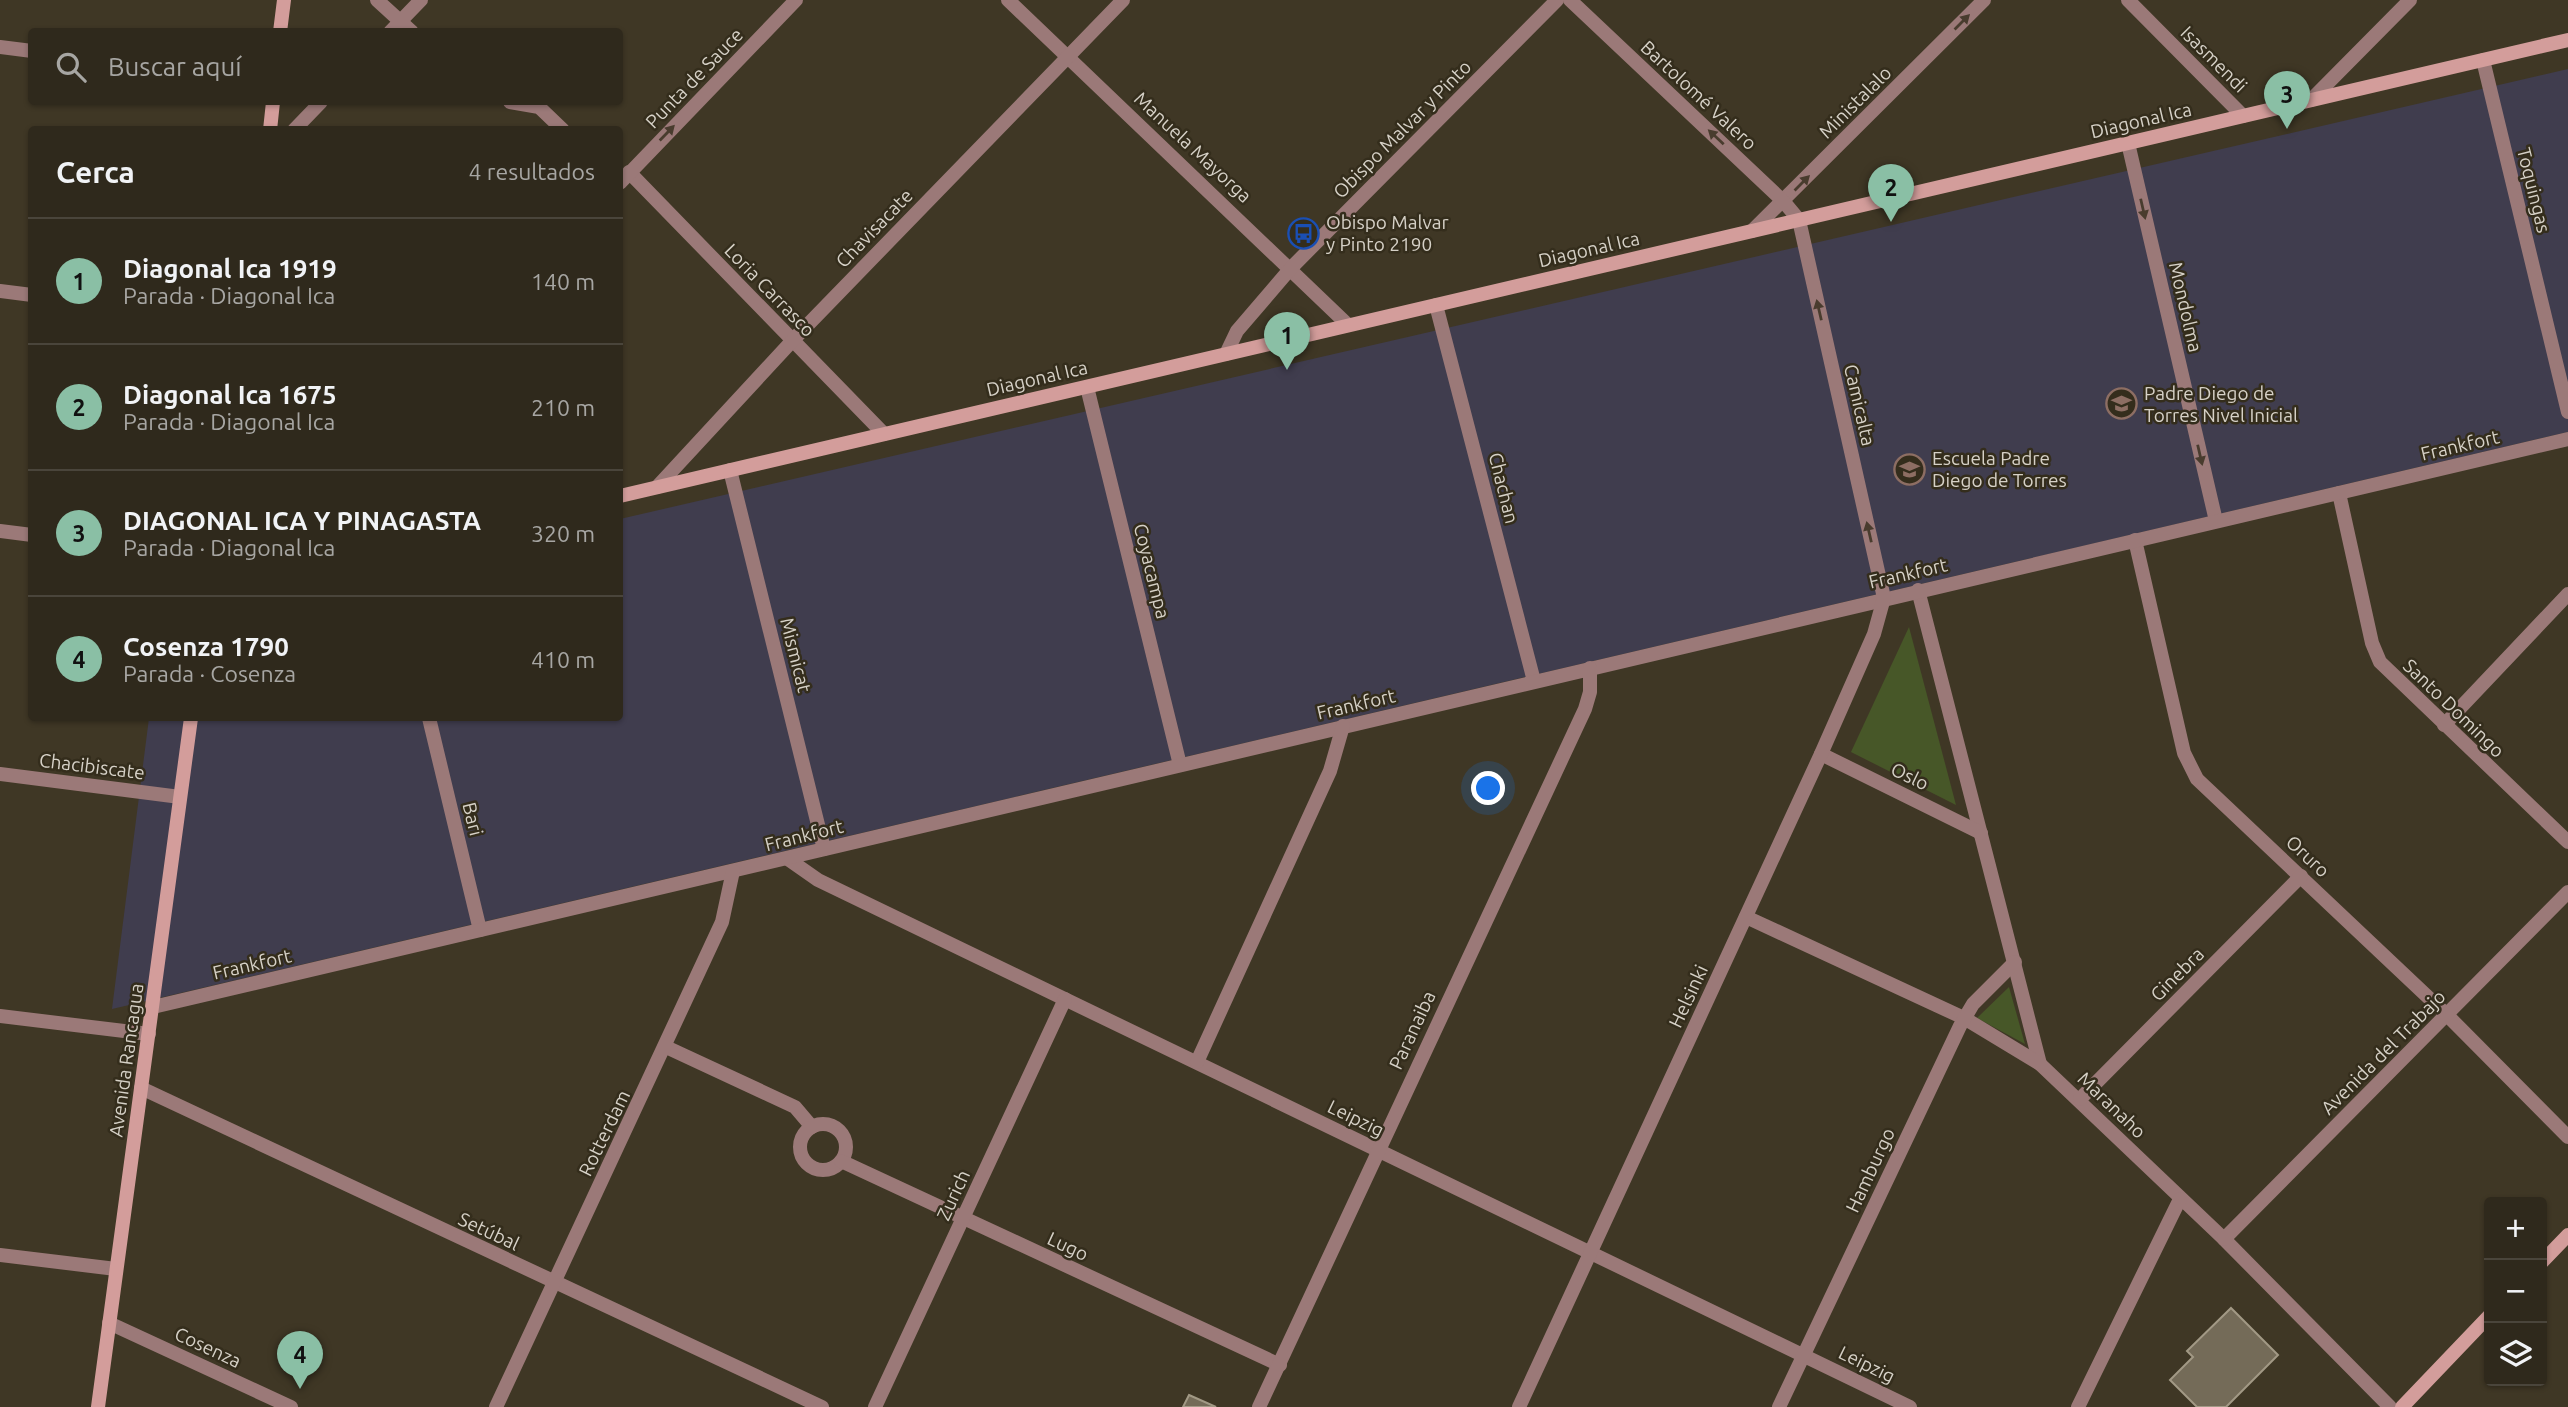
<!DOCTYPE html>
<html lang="es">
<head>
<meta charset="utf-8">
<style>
	:root { --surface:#2f291c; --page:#373125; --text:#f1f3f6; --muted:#a7a6a3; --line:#4a453b; --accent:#8abfa5 }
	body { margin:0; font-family:Ubuntu,sans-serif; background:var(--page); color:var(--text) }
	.controls { position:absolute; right:21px; bottom:21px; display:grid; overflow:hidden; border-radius:7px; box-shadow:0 2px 5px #0004 }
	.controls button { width:63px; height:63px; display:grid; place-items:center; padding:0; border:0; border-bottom:2px solid var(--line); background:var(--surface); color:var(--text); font:35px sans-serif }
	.you { position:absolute; left:1489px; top:789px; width:24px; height:24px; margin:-18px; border:5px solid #fff; border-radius:50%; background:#1a73e8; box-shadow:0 0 0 10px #1a73e833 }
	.badge { display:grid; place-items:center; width:46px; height:46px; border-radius:50%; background:var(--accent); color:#111; font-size:23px; font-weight:700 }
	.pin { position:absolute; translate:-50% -58px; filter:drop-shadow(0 2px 4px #0008) }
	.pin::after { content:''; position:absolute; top:37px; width:24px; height:21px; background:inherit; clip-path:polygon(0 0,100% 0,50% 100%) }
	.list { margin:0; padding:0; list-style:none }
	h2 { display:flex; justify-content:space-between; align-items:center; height:91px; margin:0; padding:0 28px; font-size:30px }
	h2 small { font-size:23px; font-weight:400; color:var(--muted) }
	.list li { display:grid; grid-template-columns:46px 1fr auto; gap:21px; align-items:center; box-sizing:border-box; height:126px; padding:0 28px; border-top:2px solid var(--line) }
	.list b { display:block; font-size:26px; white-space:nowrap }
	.list p { margin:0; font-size:23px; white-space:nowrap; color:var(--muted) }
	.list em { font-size:23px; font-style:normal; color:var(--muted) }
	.icon { flex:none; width:38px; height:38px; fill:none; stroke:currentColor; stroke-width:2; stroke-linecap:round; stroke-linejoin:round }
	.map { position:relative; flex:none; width:2568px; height:1407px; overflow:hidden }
	.search { position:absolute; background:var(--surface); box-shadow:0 2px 5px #0004; left:28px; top:28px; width:595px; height:77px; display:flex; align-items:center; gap:18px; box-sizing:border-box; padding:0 24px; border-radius:7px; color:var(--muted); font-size:26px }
	.panel { position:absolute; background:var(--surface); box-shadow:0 2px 5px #0004; left:28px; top:126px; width:595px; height:595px; border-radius:7px }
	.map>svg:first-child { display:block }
	.industrial { fill:#403d4e }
	.green { fill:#475728 }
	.building { fill:#746b58; stroke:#a29985; stroke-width:2 }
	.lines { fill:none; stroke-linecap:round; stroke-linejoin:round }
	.street { stroke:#9b7978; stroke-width:14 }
	.secondary { stroke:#d39d9b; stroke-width:14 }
	.oneway { fill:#493c2e }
	.labels { text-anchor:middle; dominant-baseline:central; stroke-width:5; stroke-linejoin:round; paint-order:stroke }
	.street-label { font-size:19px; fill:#d6d1c7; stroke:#342d1c }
	.poi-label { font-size:19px; fill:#d6d1c7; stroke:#342d1c; text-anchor:start }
</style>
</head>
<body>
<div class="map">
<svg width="2568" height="1407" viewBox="0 0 2568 1407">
	<rect width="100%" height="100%" fill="#3f3725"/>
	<polygon class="industrial" points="2568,69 2568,432 112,1009 149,718 620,718 620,519"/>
	<g class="green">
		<polygon points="1909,627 1956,805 1851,752"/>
		<polygon points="2009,987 2025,1044 1977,1018"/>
	</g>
	<g class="building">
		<polygon points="2231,1308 2278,1355 2226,1407 2197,1407 2170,1380 2193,1357 2187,1351"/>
		<polygon points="1189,1395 1216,1407 1183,1407"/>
	</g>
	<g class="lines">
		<g class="street">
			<polyline points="377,0 412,32"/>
			<polyline points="1008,0 1348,325"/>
			<polyline points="2128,0 2243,116"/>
			<polyline points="390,32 421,0"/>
			<polyline points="0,47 32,51"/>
			<polyline points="2483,60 2568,412"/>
			<polyline points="2311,100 2410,0"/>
			<polyline points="510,102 539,107 563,130"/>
			<polyline points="294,130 321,102"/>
			<polyline points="2128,143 2216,521"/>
			<polyline points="629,172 884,434"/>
			<polyline points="620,183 796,0"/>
			<polyline points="1752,231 1984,0"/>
			<polyline points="0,291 32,295"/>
			<polyline points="1436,305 1534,681"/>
			<polyline points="1226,354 1237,331 1291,268 1557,0"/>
			<polyline points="1087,387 1180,765"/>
			<polyline points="730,470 824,849"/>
			<polyline points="657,487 793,340 1123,0"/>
			<polyline points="2339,493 2372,643 2380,662 2568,842"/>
			<polyline points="0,531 32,535"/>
			<polyline points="2135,540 2184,753 2197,779 2447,1015 2568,1137"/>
			<polyline points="1918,590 2040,1064"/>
			<polyline points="429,718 480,930"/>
			<polyline points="2444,725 2568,594"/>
			<polyline points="1821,754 1981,833"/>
			<polyline points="0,774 180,797"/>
			<polyline points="788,859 818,880 1910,1407"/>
			<polyline points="1746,917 1964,1018 2040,1064 2224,1239 2390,1407"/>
			<polyline points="153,1007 2568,439"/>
			<polyline points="0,1016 149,1034"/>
			<polyline points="666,1047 795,1107 812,1127"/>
			<polyline points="1197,1062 1330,771 1343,726"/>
			<polyline points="141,1088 822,1407"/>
			<polyline points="2080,1099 2301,876"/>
			<circle cx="823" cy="1147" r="23"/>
			<polyline points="841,1161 1280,1365"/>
			<polyline points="2224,1239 2568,892"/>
			<polyline points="0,1255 116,1269"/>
			<polyline points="109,1323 291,1407"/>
			<polyline points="496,1407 722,922 733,871"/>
			<polyline points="875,1407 1065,999"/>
			<polyline points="1259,1407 1585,709 1590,692 1590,668"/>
			<polyline points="1519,1407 1821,754 1874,634 1884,598 1799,220 1784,202 1570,0"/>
			<polyline points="1779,1407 1960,1026 1973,1004 2015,962"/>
			<polyline points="2078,1407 2180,1199"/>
		</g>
		<g class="secondary">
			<polyline points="280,32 284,0"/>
			<polyline points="270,130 273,102"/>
			<polyline points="620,496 2568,40"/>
			<polyline points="2542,1262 2568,1235"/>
			<polyline points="98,1407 191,718"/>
			<polyline points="2402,1407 2489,1316"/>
		</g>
	</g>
	<defs><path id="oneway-solid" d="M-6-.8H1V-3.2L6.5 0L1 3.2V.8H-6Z" transform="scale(1.75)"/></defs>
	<g class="oneway">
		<use href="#oneway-solid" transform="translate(1962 22) rotate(-45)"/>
		<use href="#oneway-solid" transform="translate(667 133) rotate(-46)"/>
		<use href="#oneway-solid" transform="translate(1716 137) rotate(-137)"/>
		<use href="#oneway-solid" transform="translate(1802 183) rotate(-45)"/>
		<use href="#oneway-solid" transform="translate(2143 209) rotate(77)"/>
		<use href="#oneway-solid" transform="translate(1819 310) rotate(-103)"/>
		<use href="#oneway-solid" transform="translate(2200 455) rotate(77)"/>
		<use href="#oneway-solid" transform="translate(1869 532) rotate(-103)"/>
	</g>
	<defs>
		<symbol id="bus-ring" viewBox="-11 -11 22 22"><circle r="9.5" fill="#342d1c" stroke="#1a4fb4" stroke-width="1.5"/><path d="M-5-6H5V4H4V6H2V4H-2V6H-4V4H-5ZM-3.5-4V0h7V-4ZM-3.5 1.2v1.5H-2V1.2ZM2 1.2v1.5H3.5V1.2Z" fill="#1a4fb4"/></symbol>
		<symbol id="school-ring" viewBox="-11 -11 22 22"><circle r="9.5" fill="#342d1c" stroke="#8d6e63" stroke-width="1.5"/><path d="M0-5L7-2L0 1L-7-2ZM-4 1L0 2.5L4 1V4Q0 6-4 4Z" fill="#8d6e63"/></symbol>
	</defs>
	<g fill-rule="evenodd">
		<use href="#bus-ring" x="1286" y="216" width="35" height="35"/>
		<use href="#school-ring" x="2104" y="386" width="35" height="35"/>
		<use href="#school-ring" x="1892" y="452" width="35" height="35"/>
	</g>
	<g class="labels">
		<g class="street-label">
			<text transform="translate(2214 59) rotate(45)">Isasmendi</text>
			<text transform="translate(694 78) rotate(-46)">Punta de Sauce</text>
			<text transform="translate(1699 95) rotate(43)">Bartolomé Valero</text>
			<text transform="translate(1855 102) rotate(-45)">Ministalalo</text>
			<text transform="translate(2141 120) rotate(-13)">Diagonal Ica</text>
			<text transform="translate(1402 129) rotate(-45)">Obispo Malvar y Pinto</text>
			<text transform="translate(1193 147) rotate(43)">Manuela Mayorga</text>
			<text transform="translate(2534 190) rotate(76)">Toquingas</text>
			<text transform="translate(874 228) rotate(-46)">Chavisacate</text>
			<text transform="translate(1589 249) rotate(-13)">Diagonal Ica</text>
			<text transform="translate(770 290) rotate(46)">Loria Carrasco</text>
			<text transform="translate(2186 307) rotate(77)">Mondolma</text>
			<text transform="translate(1037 378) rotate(-13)">Diagonal Ica</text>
			<text transform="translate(1860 405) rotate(77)">Camicalta</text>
			<text transform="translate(2460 445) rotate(-13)">Frankfort</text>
			<text transform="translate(1504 488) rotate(76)">Chachan</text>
			<text transform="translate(1152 571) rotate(76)">Coyacampa</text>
			<text transform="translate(1908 573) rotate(-13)">Frankfort</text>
			<text transform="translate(796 655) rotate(76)">Mismicat</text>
			<text transform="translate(1356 704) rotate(-13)">Frankfort</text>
			<text transform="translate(2454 708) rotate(44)">Santo Domingo</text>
			<text transform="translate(92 766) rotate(7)">Chacibiscate</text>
			<text transform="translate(1910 776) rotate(26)">Oslo</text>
			<text transform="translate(473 819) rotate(76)">Bari</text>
			<text transform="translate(804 835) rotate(-14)">Frankfort</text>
			<text transform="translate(2308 856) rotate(43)">Oruro</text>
			<text transform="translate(252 964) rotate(-13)">Frankfort</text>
			<text transform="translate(2177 974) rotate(-45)">Ginebra</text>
			<text transform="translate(1688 996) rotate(-65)">Helsinki</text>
			<text transform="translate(1412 1030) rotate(-65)">Paranaiba</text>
			<text transform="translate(2383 1052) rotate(-45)">Avenida del Trabajo</text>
			<text transform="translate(126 1060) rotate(-82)">Avenida Rancagua</text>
			<text transform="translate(2112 1105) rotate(44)">Maranaho</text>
			<text transform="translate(1356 1118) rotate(26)">Leipzig</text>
			<text transform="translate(604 1133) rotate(-64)">Rotterdam</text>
			<text transform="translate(1870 1170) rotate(-65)">Hamburgo</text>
			<text transform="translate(953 1195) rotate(-65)">Zurich</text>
			<text transform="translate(489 1231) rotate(25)">Setúbal</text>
			<text transform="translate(1068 1246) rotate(25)">Lugo</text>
			<text transform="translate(208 1347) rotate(25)">Cosenza</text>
			<text transform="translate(1867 1364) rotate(26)">Leipzig</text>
		</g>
		<g class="poi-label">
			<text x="1326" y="222">Obispo Malvar<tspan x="1326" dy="22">y Pinto 2190</tspan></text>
			<text x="2144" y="393">Padre Diego de<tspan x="2144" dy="22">Torres Nivel Inicial</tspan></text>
			<text x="1932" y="458">Escuela Padre<tspan x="1932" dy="22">Diego de Torres</tspan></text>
		</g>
	</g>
</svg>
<div class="controls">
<button>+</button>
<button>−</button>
<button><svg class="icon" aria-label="layers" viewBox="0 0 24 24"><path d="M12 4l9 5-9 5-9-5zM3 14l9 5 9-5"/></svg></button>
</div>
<div class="you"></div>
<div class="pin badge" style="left:1287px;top:370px">1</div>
<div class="pin badge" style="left:1891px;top:222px">2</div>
<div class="pin badge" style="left:2287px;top:129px">3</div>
<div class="pin badge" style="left:300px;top:1389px">4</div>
<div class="search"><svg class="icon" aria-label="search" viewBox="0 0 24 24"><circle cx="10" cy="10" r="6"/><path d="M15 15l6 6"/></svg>Buscar aquí</div>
<section class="panel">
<h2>Cerca<small>4 resultados</small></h2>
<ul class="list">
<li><span class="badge">1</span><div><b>Diagonal Ica 1919</b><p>Parada · Diagonal Ica</p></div><em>140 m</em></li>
<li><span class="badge">2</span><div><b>Diagonal Ica 1675</b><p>Parada · Diagonal Ica</p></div><em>210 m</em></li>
<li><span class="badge">3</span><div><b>DIAGONAL ICA Y PINAGASTA</b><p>Parada · Diagonal Ica</p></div><em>320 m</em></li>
<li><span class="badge">4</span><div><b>Cosenza 1790</b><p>Parada · Cosenza</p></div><em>410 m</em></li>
</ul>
</section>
</div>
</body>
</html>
